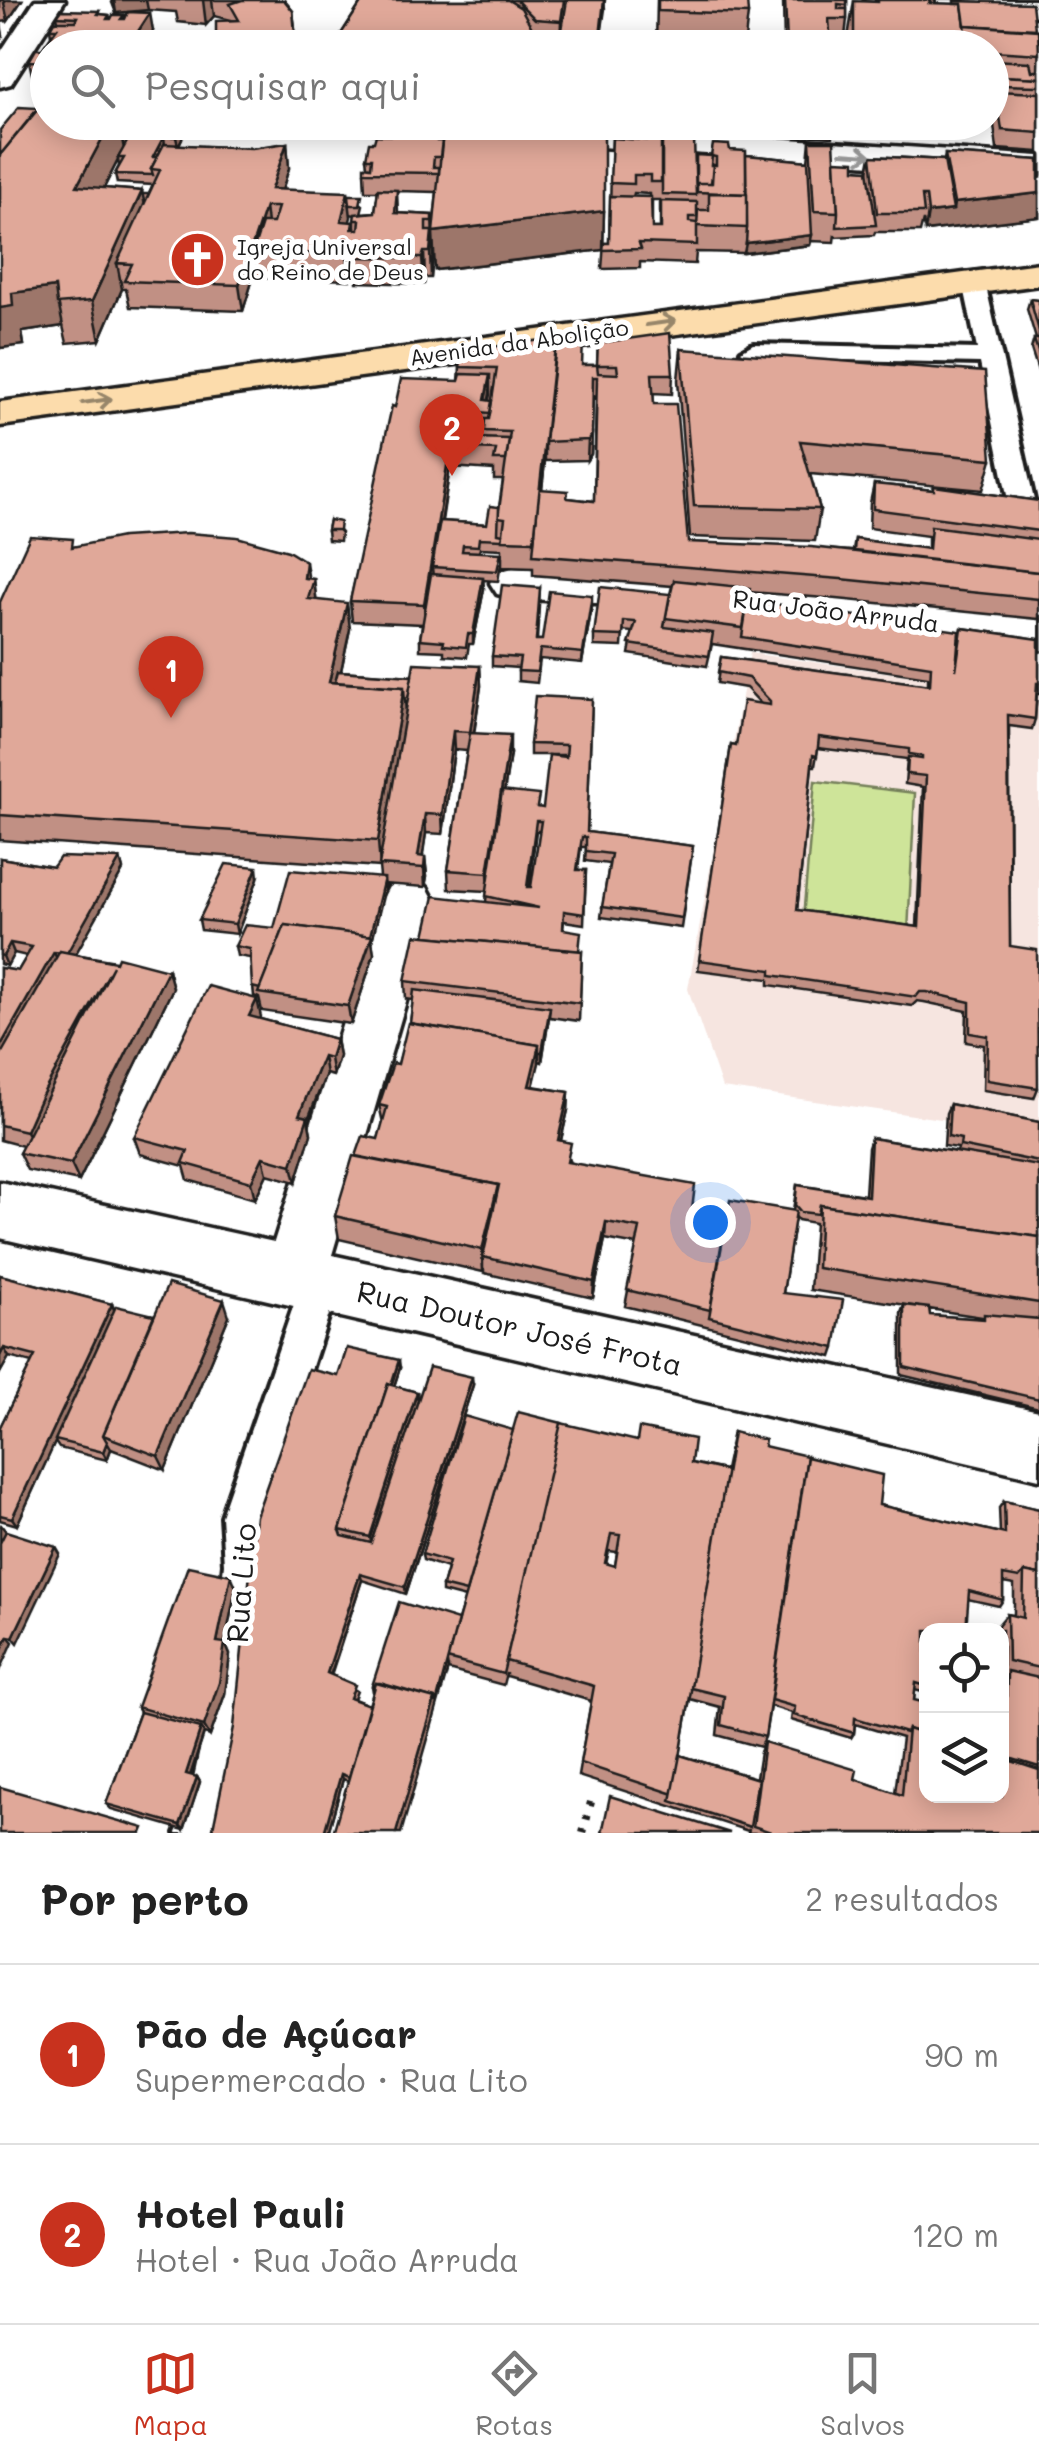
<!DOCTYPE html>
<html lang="pt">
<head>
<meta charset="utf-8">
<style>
	:root { --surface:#fff; --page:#f2f2f2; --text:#222; --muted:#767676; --line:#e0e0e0; --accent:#c8321e }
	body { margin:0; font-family:Mali,sans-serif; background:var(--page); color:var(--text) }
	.controls { position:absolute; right:30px; bottom:30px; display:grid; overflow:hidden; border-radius:20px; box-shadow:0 5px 25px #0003 }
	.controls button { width:90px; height:90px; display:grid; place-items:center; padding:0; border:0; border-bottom:2px solid var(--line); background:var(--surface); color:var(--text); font:50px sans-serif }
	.you { position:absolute; left:710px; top:1222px; width:35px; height:35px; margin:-25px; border:8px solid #fff; border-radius:50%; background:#1a73e8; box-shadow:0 0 0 15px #1a73e833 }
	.badge { display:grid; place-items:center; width:65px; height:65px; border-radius:50%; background:var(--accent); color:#fff; font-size:32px; font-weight:700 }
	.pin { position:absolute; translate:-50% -82px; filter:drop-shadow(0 2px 5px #0008) }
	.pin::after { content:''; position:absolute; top:52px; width:35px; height:30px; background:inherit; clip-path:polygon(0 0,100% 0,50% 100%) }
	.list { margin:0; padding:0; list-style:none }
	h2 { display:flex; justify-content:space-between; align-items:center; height:130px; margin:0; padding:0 40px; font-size:42px }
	h2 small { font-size:32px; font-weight:400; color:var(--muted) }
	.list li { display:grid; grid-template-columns:65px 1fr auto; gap:30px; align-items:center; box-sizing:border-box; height:180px; padding:0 40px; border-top:2px solid var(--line) }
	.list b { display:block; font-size:38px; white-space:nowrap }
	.list p { margin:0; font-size:32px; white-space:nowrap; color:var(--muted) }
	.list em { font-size:32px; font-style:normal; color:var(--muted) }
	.icon { flex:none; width:55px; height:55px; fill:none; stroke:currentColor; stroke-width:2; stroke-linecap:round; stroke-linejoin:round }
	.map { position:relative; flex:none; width:1039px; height:1833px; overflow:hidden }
	.search { position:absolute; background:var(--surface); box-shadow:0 5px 25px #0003; left:30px; right:30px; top:30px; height:110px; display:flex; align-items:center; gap:25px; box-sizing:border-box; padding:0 35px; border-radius:55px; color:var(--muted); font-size:38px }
	.sheet { height:490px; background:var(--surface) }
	nav { display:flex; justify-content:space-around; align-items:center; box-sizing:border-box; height:140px; border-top:2px solid var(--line); background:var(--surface); font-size:28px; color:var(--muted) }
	nav a { display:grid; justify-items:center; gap:5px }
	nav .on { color:var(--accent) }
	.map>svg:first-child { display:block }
	.built { fill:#f6e5e0 }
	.green { fill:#cee499; stroke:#75805a; stroke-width:2.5 }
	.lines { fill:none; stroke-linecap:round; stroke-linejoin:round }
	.lane-casing { stroke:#1c1c1c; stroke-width:8 }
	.street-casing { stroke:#1c1c1c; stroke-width:7 }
	.primary-casing { stroke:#1c1c1c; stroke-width:7 }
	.path { stroke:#1c1c1c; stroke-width:8; stroke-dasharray:4 10; stroke-linecap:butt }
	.lane { fill:#fff; fill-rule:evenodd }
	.street { fill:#fff; fill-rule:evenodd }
	.primary { fill:#fcdcac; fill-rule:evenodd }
	.wall { fill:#c19084; stroke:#1c1c1c; stroke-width:2.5; fill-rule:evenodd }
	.shaded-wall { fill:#9d766b; stroke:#1c1c1c; stroke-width:2.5 }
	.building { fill:#e0a899; stroke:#1c1c1c; stroke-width:2.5; fill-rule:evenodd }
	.oneway { stroke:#999 }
	.oneway2 { stroke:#97866b }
	.labels { text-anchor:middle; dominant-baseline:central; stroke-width:10; stroke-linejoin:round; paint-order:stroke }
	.far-poi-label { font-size:22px; fill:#1c1c1c; stroke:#fff; text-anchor:start }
	.far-street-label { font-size:22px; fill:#1c1c1c; stroke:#fff }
	.street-label { font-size:25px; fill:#1c1c1c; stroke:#fff }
	.near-street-label { font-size:30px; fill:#1c1c1c; stroke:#fff }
</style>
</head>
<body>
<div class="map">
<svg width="1039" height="1833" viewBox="0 0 1039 1833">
	<rect width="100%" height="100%" fill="#fff"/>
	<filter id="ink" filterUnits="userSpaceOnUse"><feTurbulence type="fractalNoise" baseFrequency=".01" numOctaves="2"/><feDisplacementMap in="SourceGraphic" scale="20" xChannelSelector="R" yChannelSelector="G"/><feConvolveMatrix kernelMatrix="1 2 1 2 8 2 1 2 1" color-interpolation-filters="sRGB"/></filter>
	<g filter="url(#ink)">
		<polygon class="built" points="750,653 1039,694 1039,1133 722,1088 688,989"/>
		<polygon class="green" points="815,781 915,793 908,932 803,918"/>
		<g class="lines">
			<defs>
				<g id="lane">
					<polygon points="974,275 985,282 1034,500 1030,506 1021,508 1008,500 980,363 753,358 741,351 753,344 977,349 963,282"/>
					<polygon points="321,1263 335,1269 340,1281 263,1516 266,1564 252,1722 235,1801 224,1833 176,1833 189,1801 206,1722 224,1564 221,1516 302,1281 307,1269"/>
				</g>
				<g id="street">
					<polygon points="35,0 65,0 11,84 0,87 0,53"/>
					<polygon points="865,0 1039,0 1039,16 880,9 869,6"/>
					<polygon points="358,122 534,122 1039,156 1039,176 374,132 362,129"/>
					<polygon points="513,568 710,580 1039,618 1039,650 710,610 513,598 497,594 490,583 497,572"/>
					<polygon points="408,881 427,887 435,902 332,1255 1039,1411 1039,1479 0,1238 0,1182 274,1242 381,902 389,887"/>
				</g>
				<polygon id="primary" points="1039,263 1039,285 0,426 0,402"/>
			</defs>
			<use href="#lane" class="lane-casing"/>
			<use href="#street" class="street-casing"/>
			<use href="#primary" class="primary-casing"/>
			<polyline class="path" points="583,1833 592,1798"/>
			<use href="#lane" class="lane"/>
			<use href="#street" class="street"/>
			<use href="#primary" class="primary"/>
		</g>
		<g class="wall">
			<polygon points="0,0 22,0 8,21 0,22 3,36 0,41"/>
			<polygon points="111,0 284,0 293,11 297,48 218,48 216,35 231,20 214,16 206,25 178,22 176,12 148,10 116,13"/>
			<polygon points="363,0 605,0 600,45 608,48 328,48 336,42"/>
			<polygon points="657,0 748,14 744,48 656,47"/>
			<polygon points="783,0 847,0 847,19 845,37 831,36 831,48 784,48"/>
			<polygon points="875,0 936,0 936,3 1035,29 1039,34 1038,71 1039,71 1039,152 997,149 992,109 994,104 993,100 992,100 992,48 833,48 835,37 848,37 854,1 875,2"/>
			<polygon points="100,11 100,14 109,15 111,19 124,15 124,19 153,31 142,48 48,48 48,80 33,79 29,61 42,49 51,36 50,28 58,21 57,16"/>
			<path d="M48,91V122H156V125L181,126L183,136L179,145L252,148L287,143L289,168L282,190L349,195L363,205L361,213L375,212L378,191H365L364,172L367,166L366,158L437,136L438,141L604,211L603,250L435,270L433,232L437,192L397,191L398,213L432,215L433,241L431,278H425L424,284L357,282L356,273H351L350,280L256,277L255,272L243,311L130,307L126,289H122L100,340L67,343L63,326L22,332L24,345L0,348L39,108L38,102ZM118,160L119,166L115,174L117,183L153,185L149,194H142V191L104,188ZM350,214L355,215V229L349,222Z"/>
			<polygon points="601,122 633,122 632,125"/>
			<polygon points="786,122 836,122 833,137 786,134"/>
			<polygon points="877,122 940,122 926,127 877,125"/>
			<path d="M612,138L695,175L712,156L730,150L746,155L808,161L810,141L835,160L855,169L868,172L871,156L944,160L945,154L1039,160V217L925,231L923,220L920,232H875L874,235L835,237V234L834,242L811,241L810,245L744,253L696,252L695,264L640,262V268L602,269L604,243H609ZM634,193L649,194V197H633ZM652,200H660V228H652Z"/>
			<polygon points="1030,299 1039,300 1039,374 1031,349 1034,339 1036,339 1027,309"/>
			<path d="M598,343L673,374L672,394L653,393L654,404L688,542L853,551L855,539L928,549V536L869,528L870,503L874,484L933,490L934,486L1039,501V619L837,599L750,592L748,600L957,652L962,628L1039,639V694H1037L1035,719L1032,729L1009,726L1010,946L1038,1088L1034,1098L983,1090L984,1045L966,1042L967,1011L924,1002L917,1001L912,1006L769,985V979L698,970L731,745L736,746L761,704L746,688L717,683L721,657L928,685V677L712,644L707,666L629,654L633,632L623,631L622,647L594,646V635L670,594L672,586L533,575V568L502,567V549L480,548L479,552L501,564L498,581L483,580L484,589L473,644H469L467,657L444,655V651L420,650V639L422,624L352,621L350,601L395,407L459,381L460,367L555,346L582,365H597ZM593,396L596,397L594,501L568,498L542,489L545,461L587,460L591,454ZM450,467L494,470V480H503L499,507L487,524L442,521ZM818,748L907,759L905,784L923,787L917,927L797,910L812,766H815Z"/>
			<polygon points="681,349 992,459 983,490 810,474 820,509 815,541 690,537 678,380"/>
			<polygon points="329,520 341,533 340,541 328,540 327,530"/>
			<path d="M75,547L314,579L316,600L350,629L341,671L412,676L480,666L481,686L474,734L510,754L504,791L539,808H543L566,755H530V744L592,699L587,832L693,846L681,928L601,917L609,864L585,861L586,847H581L578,870H586L584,924L564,921L563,929L579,951H582L579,1021L549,1017L542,1062L539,1061L533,1086L569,1092L568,1110L561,1140L570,1163L692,1210L726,1218L793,1210L797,1185L865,1195L868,1148L871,1138L957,1152L958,1148L944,1146L946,1113L950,1104L1039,1122V1408L901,1375V1313L904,1305L919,1307L810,1290L815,1223L798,1220L795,1216L783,1293L835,1348L832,1357L625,1306L637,1245L605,1239L593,1298L484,1273V1269L483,1272L339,1239L335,1216L356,1156L378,1139L383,1123L379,1105L398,1064L410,1023L413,1000L406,999L405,981L425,936L486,902L487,891L449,889L448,870L467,751L454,750L443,834L426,833L422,857H425L427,876L425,887L384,884L372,941L374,954L351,1024L262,1011L259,998L254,996L250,958L237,956L235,946L380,877L379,867L0,840V602ZM536,831H540L531,887H529ZM929,1309L982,1317L981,1319L930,1315Z"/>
			<polygon points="540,588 537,640 542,640 592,606 582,663 540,659 537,683 518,681 518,668 492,666 492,656"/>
			<polygon points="0,858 53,867 120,859 123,870 75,954 168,970 173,988 79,1181 27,1170 19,1153 23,1146 0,1140 0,968 18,971 27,956 14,953 7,966 0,964"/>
			<polygon points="258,878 237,934 201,930 199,920"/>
			<polygon points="261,1017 260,1019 336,1039 339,1056 333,1076 326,1074 308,1119 311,1134 296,1182 267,1174 255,1199 188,1180 184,1166 140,1154 134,1137"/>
			<polygon points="0,1275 112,1304 114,1310 154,1315 229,1316 165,1470 111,1449 107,1460 59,1448 55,1442 17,1525 0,1520 0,1427 32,1363 9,1357 0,1373"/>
			<path d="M400,1368L394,1386L417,1392L418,1400L473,1385L406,1594L362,1580L331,1675L357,1691L354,1699L369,1705L373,1692L372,1686L458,1620L465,1598L442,1592V1586L447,1568L423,1560L422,1554L513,1430L562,1424L691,1463L725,1470L733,1432L764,1446L879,1505L1000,1533L999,1508L1004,1501L1039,1509V1833H748L749,1829L748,1831L578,1776L591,1701L506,1676V1673L503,1685L448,1670V1669L348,1781L343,1779L328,1833H212L338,1376ZM609,1551L617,1552L615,1566L606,1564ZM1003,1583L1014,1585V1615L1007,1614L998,1625V1630H1002V1796H926L914,1700L915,1690L926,1693V1630L968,1599L999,1606L1003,1600ZM690,1699L720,1707L717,1735L761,1747L765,1737L770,1706L792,1713L791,1720L851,1738L854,1733L855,1724L902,1738L895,1793L855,1779L764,1742L760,1752L756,1778L680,1755Z"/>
			<polygon points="236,1587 225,1643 230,1655 225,1694 210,1736 204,1734 190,1776 197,1777 200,1782 184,1830 111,1809 106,1804 140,1712 137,1707"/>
		</g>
		<g class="shaded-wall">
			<polygon points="7,0 22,0 8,21 4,3"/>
			<polygon points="114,0 146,0 148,10 116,13"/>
			<polygon points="203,0 212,0 214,16 206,25"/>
			<polygon points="564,0 568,0 560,48 561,21"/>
			<polygon points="604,0 605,9 599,48 600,37"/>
			<polygon points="293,11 297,48 286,48"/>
			<polygon points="150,13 153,31 142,48 140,48 137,33"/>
			<polygon points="0,17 3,36 0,41"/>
			<polygon points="130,33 131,42 134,38 136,48 130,48 126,37"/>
			<polygon points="111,122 136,122 128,140 122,139 124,149 118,158 118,160 91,213 77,186"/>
			<polygon points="927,122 940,122 926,127"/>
			<polygon points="181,126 183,136 178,146 176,137"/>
			<polygon points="164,136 165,146 155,167 153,157"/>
			<polygon points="287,143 289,168 278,203 271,189"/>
			<polygon points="142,191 145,206 132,264 117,263 122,289 100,340 92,301"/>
			<polygon points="348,192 351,217 343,247 341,221"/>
			<polygon points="1039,193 1039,217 925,231 928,213 953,210 954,203"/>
			<polygon points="265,207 268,232 253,251 255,272 243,311 239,285"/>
			<polygon points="604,211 603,250 435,270 433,232"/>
			<polygon points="432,231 433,256 431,278 430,252"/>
			<polygon points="812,235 810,245 744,253 746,243"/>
			<polygon points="349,247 351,273 350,280 347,255"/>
			<polygon points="424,252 425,278 424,284 422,258"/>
			<polygon points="55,287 63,326 22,332 24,345 0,348 0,308 12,293"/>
			<polygon points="490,375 490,394 486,413 485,400"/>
			<polygon points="479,412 480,431 477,449 475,438"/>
			<polygon points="592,435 591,454 587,460 588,440"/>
			<polygon points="545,442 545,461 535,555 534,541"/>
			<polygon points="450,448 450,467 434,567 432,567 433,577 425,624 424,604"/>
			<polygon points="306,562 310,589 314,579 317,605 311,626 304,578"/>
			<polygon points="483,578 484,589 473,644 473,634"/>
			<polygon points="592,595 592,606 582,663 583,653"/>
			<polygon points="347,603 350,629 335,698 329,682"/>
			<polygon points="480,666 481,686 471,751 470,732"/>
			<polygon points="404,687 406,713 380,867 378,841"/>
			<polygon points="453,731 454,750 443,834 442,815"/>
			<polygon points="510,735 510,754 489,891 488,873"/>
			<polygon points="425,814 426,833 421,868 418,856"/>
			<polygon points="425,857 427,876 425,887 424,868"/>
			<polygon points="120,859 123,870 70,964 66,954"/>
			<polygon points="257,867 258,878 237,934 235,924"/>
			<polygon points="384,878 385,888 372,941 374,954 351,1024 348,1006 369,939"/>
			<polygon points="10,943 14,953 7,966 3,956"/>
			<polygon points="54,952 58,962 0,1064 0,1047"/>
			<polygon points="113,966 34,1148 26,1131 41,1097"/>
			<polygon points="168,970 173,988 79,1181 71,1164"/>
			<polygon points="257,999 261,1017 253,1034 249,1016"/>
			<polygon points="550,1007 549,1017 542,1062 542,1052"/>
			<polygon points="336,1039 339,1056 333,1076 330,1058"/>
			<polygon points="539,1045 539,1063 529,1103 529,1086"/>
			<polygon points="323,1056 326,1074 308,1119 311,1134 296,1182 292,1165 299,1115"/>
			<polygon points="569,1092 568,1110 557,1157 558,1140"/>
			<polygon points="263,1157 267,1174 255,1199 251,1182"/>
			<polygon points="498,1185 499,1208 483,1257 483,1272 482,1250"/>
			<polygon points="606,1222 605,1239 593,1298 594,1282"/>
			<polygon points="224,1300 229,1316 165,1470 158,1456"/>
			<polygon points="112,1304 115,1312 17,1525 12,1518"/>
			<polygon points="4,1348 9,1357 0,1373 0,1356"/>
			<polygon points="399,1360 400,1368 347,1532"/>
			<polygon points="472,1377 473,1385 406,1594 405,1587"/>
			<polygon points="417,1392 419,1407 373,1550 370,1537"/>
			<polygon points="107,1442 111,1449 107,1460 103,1452"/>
			<polygon points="1,1525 11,1538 0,1561 0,1527"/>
			<polygon points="56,1547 60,1554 18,1643 13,1637"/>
			<polygon points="360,1574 362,1580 329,1679 327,1673"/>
			<polygon points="231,1575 236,1587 223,1653 217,1642"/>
			<polygon points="8,1636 13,1642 0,1671 0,1653"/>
			<polygon points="225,1643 230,1655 225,1694 210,1736 204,1726"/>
			<polygon points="447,1663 448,1669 401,1833 396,1833 435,1699"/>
			<polygon points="201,1728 204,1733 189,1779 186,1774"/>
			<polygon points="341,1774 343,1779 328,1833 324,1833"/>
			<polygon points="197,1777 200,1782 184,1830 180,1825"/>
		</g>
		<g class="building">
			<polygon points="242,0 284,0 293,11 295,33 286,48 241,48 248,36 216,35 216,21 239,20 230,4"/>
			<polygon points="363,0 508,0 521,8 532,28 533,44 522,43 521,48 332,48"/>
			<polygon points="516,0 564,0 561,21 535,19"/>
			<polygon points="567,0 604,0 600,37 561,36"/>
			<polygon points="658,0 747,0 748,14 658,11"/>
			<polygon points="785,0 847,0 847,5 838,4 838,9 847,9 847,19 829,19 831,45 787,43"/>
			<polygon points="878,0 931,0 929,3 962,4 968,47 933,46 933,48 835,48 835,37 854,37 854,1 878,2"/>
			<polygon points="954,1 1032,3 1035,29 965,25 962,4 954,4"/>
			<polygon points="61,10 100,11 98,14 109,15 107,19 111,19 113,15 124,15 121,19 125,19 128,12 150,13 137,33 130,33 126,37 134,38 130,45 122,45 120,48 92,48 95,44 87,43 84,48 48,48 48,62 29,61 36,49 42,49 57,28 50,28 54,21 76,21 78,17 57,16"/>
			<polygon points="965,25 1038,30 1039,54 992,51 992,48 968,48"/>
			<polygon points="586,45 608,46 608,48 586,48"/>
			<polygon points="992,60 1030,62 1032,71 1039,71 1039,78 999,76 995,91 994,91"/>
			<polygon points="999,76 1039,78 1039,86 1000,85"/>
			<polygon points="48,91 48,122 111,122 77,186 142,191 92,301 57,304 55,287 12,293 13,306 0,308 0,155 43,103 38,102"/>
			<polygon points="996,91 1039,93 1039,133 1002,130"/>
			<polygon points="19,107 38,108 0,155 0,130"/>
			<polygon points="131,122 151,122 150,124 181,126 176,137 164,136 153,157 157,157 151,169 153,175 115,174 124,158 118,158 128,140 122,139"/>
			<polygon points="443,132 604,134 604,211 433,232"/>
			<polygon points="376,135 437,136 437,141 442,141 440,157 434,157 433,167 439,167 439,173 364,172 364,166 371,167 372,158 366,158 369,142 374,142"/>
			<polygon points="662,137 694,140 696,195 662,194"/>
			<polygon points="612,138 661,141 661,182 650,182 650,175 634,175 634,184 610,183"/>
			<polygon points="810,141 834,141 838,212 814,211"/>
			<polygon points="287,143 271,189 348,192 341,221 353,222 352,229 359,229 360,220 354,220 355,214 375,212 378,189 397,190 395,213 432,215 432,221 426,221 426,231 432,231 430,252 424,252 422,258 355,257 356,247 349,247 347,255 253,251 262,223 273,223 278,207 265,207 239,285 124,281 132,264 117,263 160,170 151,169 164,144 252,148"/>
			<polygon points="713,144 729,145 730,150 746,151 746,194 697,192 697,182 712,183 713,165 716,165 716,157 711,156"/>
			<polygon points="945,154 1039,160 1039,193 954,203"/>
			<polygon points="696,155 712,156 711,165 714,165 713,165 711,183 696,183"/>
			<polygon points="746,155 808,161 812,235 746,243 747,228"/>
			<polygon points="871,156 944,160 953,210 928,213 926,196 922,196 924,213 877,213"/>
			<polygon points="835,160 855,161 855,169 868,170 876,225 837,227 838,212"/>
			<polygon points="709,193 747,194 747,228 697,226 698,210 709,210"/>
			<polygon points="349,195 362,195 360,205 350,205"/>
			<polygon points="610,196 651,197 652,228 661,228 661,201 697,202 697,217 689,217 689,222 697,223 697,245 639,243 641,249 603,250 604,243 609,243"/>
			<polygon points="1030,299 1039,300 1039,331"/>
			<path d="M670,333L673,374H652L654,404H676L688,542L811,547L1039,572V599L841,579L533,555L539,489L568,491L567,498L594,501L597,377H593L592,435L588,440L545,442L556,345L583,341L582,365H597L598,343ZM597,365H617L618,374L598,373Z"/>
			<polygon points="556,338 534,541 502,540 505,518 498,517 510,432 484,431 485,419 489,419 497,368 460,367 463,351"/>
			<polygon points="1034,339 1039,339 1039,355"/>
			<polygon points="681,349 985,372 992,459 800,441 820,509 694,506"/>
			<polygon points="461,374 490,375 485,400 492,401 490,413 479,412 475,438 509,439 506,460 494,460 496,450 450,448 424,604 350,601 392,406 395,407 401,379 459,381"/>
			<polygon points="874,484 934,490 934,486 1039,501 1039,531 873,509"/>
			<polygon points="490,506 499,507 498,533 503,534 502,539 479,538 478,546 463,545 462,551 501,553 497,571 432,567 440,521 487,524"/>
			<polygon points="329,520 340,522 339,530 327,530"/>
			<polygon points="931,526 1039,540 1039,572 854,551 855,539 929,549"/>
			<polygon points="188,533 237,537 288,551 306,562 304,578 314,579 308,599 347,603 329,682 404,687 378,841 0,815 0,602 30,536 73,539 72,547 122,537"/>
			<polygon points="431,574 483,578 473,634 468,634 466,647 443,645 444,641 420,639"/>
			<polygon points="674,580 750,588 743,628 665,618"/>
			<polygon points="502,585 540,588 536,640 542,640 549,591 592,595 583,653 540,649 537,672 518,671 520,658 492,656"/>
			<polygon points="600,587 670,594 664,627 713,633 709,656 629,644 636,622 624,621 623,636 594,635"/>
			<path d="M748,600L959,631L956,670L962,628L1039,639V683H1037L1035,719L1008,715L1010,946L1037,950L1038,1088L987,1080L988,1036L970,1033V1002L927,992H920L916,997L771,975V970L699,960L731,745L736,746L743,701L770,705V701L748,678L718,672L721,657L930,685L931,666L742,637ZM819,737L909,749V754L922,756V759L908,757L907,774L926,776L919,927L797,910L813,755L817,756Z"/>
			<polygon points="414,663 480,666 470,732 453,731 442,815 425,814 418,856 425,857 424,868 379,865"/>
			<polygon points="338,671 412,676 407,703 405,703 404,687 335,682"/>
			<path d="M535,696L592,699L587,832L693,846L682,918L602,907L611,854L586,851V837H582L577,870H586L584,914L564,911L563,929L581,932L579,951L425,936L434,896L539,908L486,896L502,791L539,795L537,807L543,808L549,755L566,757L567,745L530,744ZM536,821H541L531,887H527Z"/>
			<polygon points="470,733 510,735 488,873 448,870"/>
			<polygon points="60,857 120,859 67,953 54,952 0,1047 0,968 18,971 32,947 10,943 3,956 0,955 0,858 53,867"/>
			<polygon points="226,864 257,867 235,924 199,920"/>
			<polygon points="290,870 384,878 370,936 285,925 260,989 252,987 250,949 235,946 245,925 274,928"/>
			<polygon points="285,925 372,936 348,1006 258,993"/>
			<polygon points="415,935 582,951 580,1003 405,981"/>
			<polygon points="60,951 116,962 118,957 168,970 71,1164 19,1153 113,966 41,1097 26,1131 0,1125 0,1056"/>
			<polygon points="208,986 257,999 249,1016 336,1039 330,1058 323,1056 299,1115 308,1117 292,1165 263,1157 251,1182 183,1163 188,1151 134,1137"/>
			<polygon points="414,990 550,1007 542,1052 539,1052 539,1045 410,1023"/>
			<polygon points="408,1023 539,1045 529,1086 569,1092 558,1140 571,1143 567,1162 695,1185 692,1210 726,1218 710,1310 627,1290 640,1228 606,1222 594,1282 483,1257 499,1185 356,1156 363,1136 378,1139 387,1107 379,1105 393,1063 398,1064"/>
			<polygon points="950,1104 1039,1122 1039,1162 960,1146 961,1139 948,1136"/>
			<polygon points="871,1138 1039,1166 1039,1237 820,1205 818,1214 801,1212 795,1205 797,1185 868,1196"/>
			<polygon points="353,1156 498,1185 482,1250 335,1216"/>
			<polygon points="730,1200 796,1211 783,1293 843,1300 835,1348 709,1317"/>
			<polygon points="820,1205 1039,1237 1039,1303 817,1268"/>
			<polygon points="0,1275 112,1304 12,1518 0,1515 0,1427 35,1356 4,1348 0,1356"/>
			<polygon points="168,1284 224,1300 158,1456 103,1435"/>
			<polygon points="904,1305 929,1308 930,1315 984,1319 984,1314 1039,1319 1039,1399 904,1367"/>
			<polygon points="116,1306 154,1315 103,1435 107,1442 103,1452 55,1440"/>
			<polygon points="347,1348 399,1360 391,1385 388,1384 340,1530 342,1536 371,1543 429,1367 472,1377 405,1587 360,1574 327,1673 355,1685 350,1698 369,1705 349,1777 341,1774 324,1833 212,1833 234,1727 256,1516 308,1369 338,1376"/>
			<polygon points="388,1384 417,1392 370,1537 340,1530"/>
			<polygon points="518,1412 562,1423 503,1674 447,1659"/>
			<polygon points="464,1416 513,1430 466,1592 442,1586 449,1562 422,1554"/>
			<path d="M561,1423L637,1441L639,1428L694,1439L691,1463L727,1471L674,1794L580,1763L594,1686L506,1661ZM611,1534L620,1535L615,1566L605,1563Z"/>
			<polygon points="733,1432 765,1440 764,1446 807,1456 765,1737 721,1725 724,1696 691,1688"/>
			<polygon points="807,1457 882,1475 879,1505 1005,1534 1004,1501 1039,1509 1039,1575 1024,1572 1019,1578 1003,1575 1003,1600 969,1591 966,1630 926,1630 926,1686 916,1683 914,1700 926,1703 926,1735 908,1729 906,1733 855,1718 854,1733 794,1715 795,1707 771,1700"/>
			<polygon points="6,1531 56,1547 13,1637 8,1636 0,1653 0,1543"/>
			<polygon points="188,1566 231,1575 217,1642 225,1643 219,1683 204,1726 137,1707"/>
			<polygon points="1024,1572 1039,1575 1039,1668 1008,1661 1007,1614 1023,1618"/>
			<polygon points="399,1602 458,1620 436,1704 435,1699 380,1683 376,1683 374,1687 372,1686"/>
			<polygon points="1002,1647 1003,1647 1002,1706"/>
			<polygon points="1007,1671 1039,1678 1039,1767 1006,1757"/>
			<polygon points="376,1683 435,1699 396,1833 333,1833"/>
			<polygon points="140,1712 201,1728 186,1774 197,1777 180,1825 106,1804"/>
			<polygon points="908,1729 926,1735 926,1796 1002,1796 1002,1758 1039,1770 1039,1833 774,1833 753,1826 764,1742 857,1770 855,1779 902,1795"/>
			<polygon points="680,1755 758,1779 750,1827 671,1801"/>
			<polygon points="0,1787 144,1828 142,1833 0,1833"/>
			<polygon points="610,1796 730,1833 602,1833"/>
		</g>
		<defs><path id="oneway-shaft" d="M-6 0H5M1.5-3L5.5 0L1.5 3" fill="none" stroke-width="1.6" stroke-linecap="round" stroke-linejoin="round" transform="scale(2.5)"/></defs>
		<use class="oneway" href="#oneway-shaft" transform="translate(856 154) rotate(4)"/>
		<g class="oneway2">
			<use href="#oneway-shaft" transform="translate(661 323) rotate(-8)"/>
			<use href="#oneway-shaft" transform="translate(97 401) rotate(-8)"/>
		</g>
	</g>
	<defs>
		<symbol id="church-disc" viewBox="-11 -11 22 22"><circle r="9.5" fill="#c8321e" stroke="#fff"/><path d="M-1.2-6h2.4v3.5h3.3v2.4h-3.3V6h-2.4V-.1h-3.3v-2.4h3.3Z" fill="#fff"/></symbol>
	</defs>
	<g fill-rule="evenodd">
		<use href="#church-disc" x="166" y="228" width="63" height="63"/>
	</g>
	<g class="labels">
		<g class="far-poi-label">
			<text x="237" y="246">Igreja Universal<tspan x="237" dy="25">do Reino de Deus</tspan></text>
		</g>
		<g class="far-street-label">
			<text transform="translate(519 342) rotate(-8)">Avenida da Abolição</text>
		</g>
		<g class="street-label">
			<text transform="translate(836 610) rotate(7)">Rua João Arruda</text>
		</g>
		<g class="near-street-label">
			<text transform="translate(520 1327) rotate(13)">Rua Doutor José Frota</text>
			<text transform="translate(240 1583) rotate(-86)">Rua Lito</text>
		</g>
	</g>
</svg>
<div class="controls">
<button><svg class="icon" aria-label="locate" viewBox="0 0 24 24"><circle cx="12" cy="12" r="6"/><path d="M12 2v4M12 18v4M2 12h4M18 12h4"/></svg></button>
<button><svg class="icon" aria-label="layers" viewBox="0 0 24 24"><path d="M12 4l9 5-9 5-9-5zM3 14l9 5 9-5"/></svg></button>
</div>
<div class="you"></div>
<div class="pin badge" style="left:171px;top:718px">1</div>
<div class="pin badge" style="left:452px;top:476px">2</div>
<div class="search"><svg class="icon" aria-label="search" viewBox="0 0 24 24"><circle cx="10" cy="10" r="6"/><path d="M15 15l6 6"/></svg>Pesquisar aqui</div>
</div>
<section class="sheet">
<h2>Por perto<small>2 resultados</small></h2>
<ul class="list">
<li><span class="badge">1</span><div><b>Pão de Açúcar</b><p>Supermercado · Rua Lito</p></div><em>90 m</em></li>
<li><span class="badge">2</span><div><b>Hotel Pauli</b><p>Hotel · Rua João Arruda</p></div><em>120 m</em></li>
</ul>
</section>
<nav>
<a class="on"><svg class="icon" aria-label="map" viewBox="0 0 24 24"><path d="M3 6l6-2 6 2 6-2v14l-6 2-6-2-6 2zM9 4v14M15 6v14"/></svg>Mapa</a>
<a><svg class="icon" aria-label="directions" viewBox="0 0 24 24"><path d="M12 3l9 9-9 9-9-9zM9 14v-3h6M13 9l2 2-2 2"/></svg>Rotas</a>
<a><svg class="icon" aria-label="saved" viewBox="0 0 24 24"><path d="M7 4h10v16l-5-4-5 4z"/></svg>Salvos</a>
</nav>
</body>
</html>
